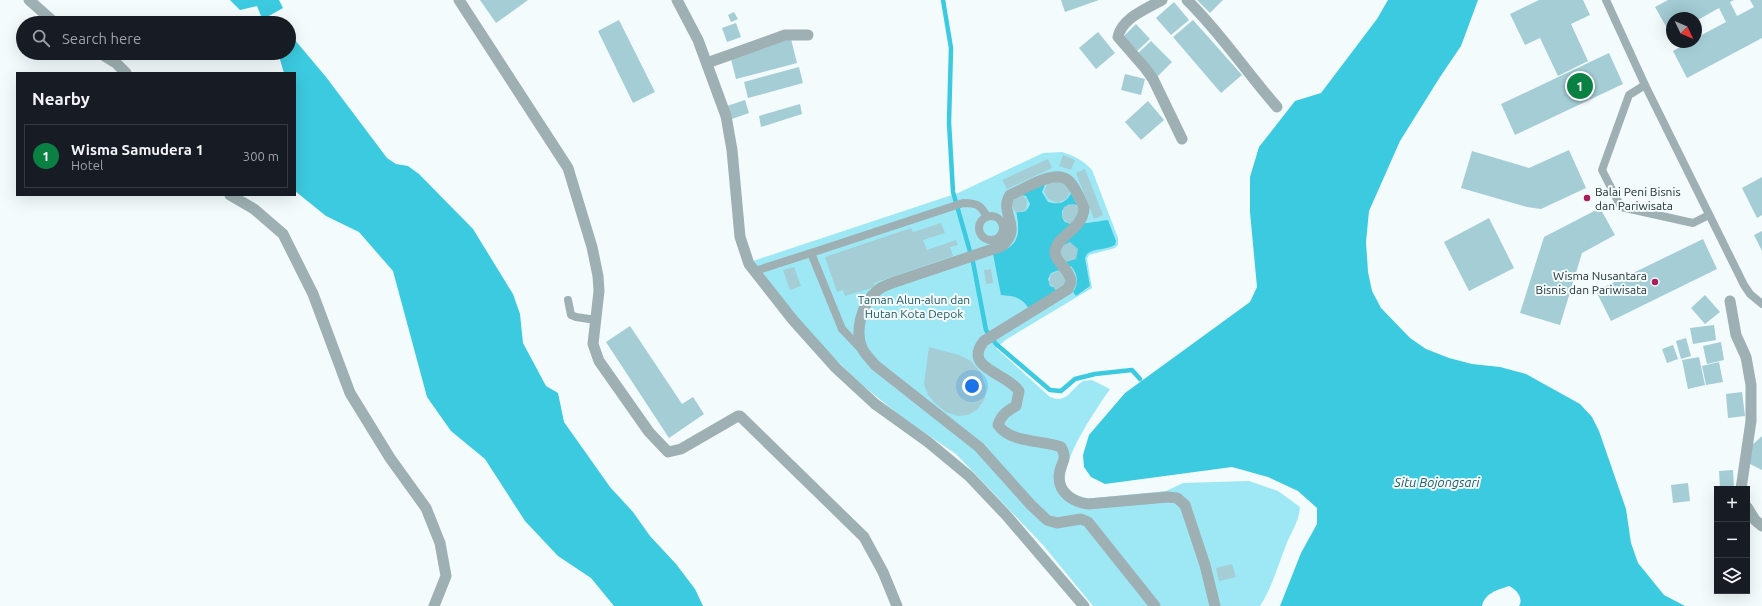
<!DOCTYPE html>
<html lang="en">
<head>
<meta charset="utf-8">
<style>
	:root { --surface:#171b24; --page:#20242c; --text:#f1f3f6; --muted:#9ea1a6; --line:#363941; --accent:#0b8043 }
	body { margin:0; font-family:Ubuntu,sans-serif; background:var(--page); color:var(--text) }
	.controls { position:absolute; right:12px; bottom:12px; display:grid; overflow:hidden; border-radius:0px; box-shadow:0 4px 16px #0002 }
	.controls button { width:36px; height:36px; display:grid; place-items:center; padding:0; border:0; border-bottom:1px solid var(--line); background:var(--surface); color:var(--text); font:20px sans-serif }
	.compass { position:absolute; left:1666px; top:12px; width:36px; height:36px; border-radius:50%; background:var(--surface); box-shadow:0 4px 16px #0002; rotate:134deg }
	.you { position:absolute; left:972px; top:386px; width:14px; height:14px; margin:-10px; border:3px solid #fff; border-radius:50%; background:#1a73e8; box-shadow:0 0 0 6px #1a73e833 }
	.badge { display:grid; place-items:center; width:26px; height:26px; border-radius:50%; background:var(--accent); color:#fff; font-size:13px; font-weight:700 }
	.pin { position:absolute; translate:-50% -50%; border:2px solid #fff; box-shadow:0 1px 4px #0006 }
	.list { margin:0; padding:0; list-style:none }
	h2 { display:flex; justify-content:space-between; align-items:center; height:52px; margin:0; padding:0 16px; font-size:17px }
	h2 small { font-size:13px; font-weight:400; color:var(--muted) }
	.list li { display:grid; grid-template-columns:26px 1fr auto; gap:12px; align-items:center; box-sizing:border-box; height:64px; margin:0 8px 8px; padding:0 8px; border:1px solid var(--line); border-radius:0px }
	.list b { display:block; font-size:15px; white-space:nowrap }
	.list p { margin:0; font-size:13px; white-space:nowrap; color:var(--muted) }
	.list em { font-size:13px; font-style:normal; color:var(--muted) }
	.icon { flex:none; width:22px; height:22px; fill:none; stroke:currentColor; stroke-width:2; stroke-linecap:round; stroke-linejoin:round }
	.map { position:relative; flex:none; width:1762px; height:606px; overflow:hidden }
	.search { position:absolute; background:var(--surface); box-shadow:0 4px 16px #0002; left:16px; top:16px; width:280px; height:44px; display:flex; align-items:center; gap:10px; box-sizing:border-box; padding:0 14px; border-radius:22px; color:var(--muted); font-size:15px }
	.panel { position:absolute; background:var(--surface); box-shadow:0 4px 16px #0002; left:16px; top:72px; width:280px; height:124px; border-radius:0px }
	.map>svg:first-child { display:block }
	.green { fill:#9ee8f5 }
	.water { fill:#3ccae0 }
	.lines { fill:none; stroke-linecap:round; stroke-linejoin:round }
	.stream { stroke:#3ccae0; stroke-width:4.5 }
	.building { fill:#a4cdd5 }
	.service { stroke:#9eb0b3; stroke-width:8 }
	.pedestrian { stroke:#9eb0b3; stroke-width:11 }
	.minor { stroke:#9eb0b3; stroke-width:11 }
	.poi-dot { fill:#aa1c5c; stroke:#f3fbfc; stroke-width:1.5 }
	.labels { text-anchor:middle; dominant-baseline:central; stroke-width:4; stroke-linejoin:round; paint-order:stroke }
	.poi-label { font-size:12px; fill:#233336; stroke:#f3fbfc; text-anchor:start }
	.park-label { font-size:12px; fill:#1f5861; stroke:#f3fbfc }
	.water-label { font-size:13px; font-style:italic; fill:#245c65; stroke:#f3fbfc }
</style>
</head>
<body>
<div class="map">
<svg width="1762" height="606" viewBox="0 0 1762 606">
	<rect width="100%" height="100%" fill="#f3fbfc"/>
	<path class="green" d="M1062,152C1074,156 1083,160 1092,170L1118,238V245L1115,248L1089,255L1087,259L1092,288L1007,339L996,348L1050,397C1067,404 1070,390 1083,381L1092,380L1110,389C1095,411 1067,451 1065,478C1064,490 1074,496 1084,499L1166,491L1183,483L1249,481L1278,491L1300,507C1299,522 1291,532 1286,545C1278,565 1272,588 1260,606H1093L1043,545L956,454L904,419L861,384L808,333L753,261L958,193L1043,153Z"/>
	<g class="water">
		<polygon points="230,0 279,0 283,8 267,17 261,16 257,6 240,10"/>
		<path d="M1388,0H1478L1461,46L1440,77L1400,141L1369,211L1366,242L1368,272L1372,291L1381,308L1410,338L1426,349L1449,358L1472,364L1500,367L1526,374L1580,404L1592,417L1599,431L1626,509L1631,543L1638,563L1664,595L1685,606H1519C1524,598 1516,589 1509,586C1497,590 1485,593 1482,606H1280L1301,553L1317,524V508L1298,491L1268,477L1232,467L1105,484L1091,477L1084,467L1083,455L1089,435L1125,393L1250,302L1257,287L1250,212V177L1259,147L1295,101L1321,93L1377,19Z"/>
		<polygon points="289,33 326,77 387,158 396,164 408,166 419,174 473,229 513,294 520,314 523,343 546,386 558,393 564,422 610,487 633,512 650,536 676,564 695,589 703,606 614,606 591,578 558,556 525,521 485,459 451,431 427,397 393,271 359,232 326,216 295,191 295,73 284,73 278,53 289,53"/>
		<path d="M1046,182L1042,192L1048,202C1059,205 1066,203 1071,193L1077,205C1069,204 1067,204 1062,211C1062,214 1062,218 1064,221C1069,227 1100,221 1108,220L1116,241L1115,245C1106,250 1095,248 1087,254L1085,258L1090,286L1076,296L1073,292C1079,284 1078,274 1071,266L1051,273L1048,279L1050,286L1059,289L1029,309C1022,297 1014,296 1001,295L993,254C1019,248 1021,235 1016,211C1024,213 1027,212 1030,204L1026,196L1020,195Z"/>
	</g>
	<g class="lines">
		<polyline class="stream" points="943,0 951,48 949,122 953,192 973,262 986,330 996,344 1050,390 1061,391 1075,379 1095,374 1132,370 1140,379"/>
	</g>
	<g class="building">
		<polygon points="480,0 528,0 496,23"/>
		<polygon points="1061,0 1099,0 1065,12"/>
		<polygon points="1197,0 1223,0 1210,13"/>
		<polygon points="1539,0 1583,0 1590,15 1571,24 1588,61 1558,76 1540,38 1525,45 1510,14"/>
		<polygon points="1668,0 1734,0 1730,2 1737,16 1754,7 1750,0 1762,0 1762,38 1687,78 1673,51 1689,42 1696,42 1696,38 1726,22 1719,8 1696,21 1696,18 1672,18 1671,35 1655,7"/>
		<polygon points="1174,2 1189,20 1171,35 1156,18"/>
		<polygon points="734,12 738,19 731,22 728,15"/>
		<polygon points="619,20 655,92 633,103 598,31"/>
		<polygon points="1193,20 1242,75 1221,93 1173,37"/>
		<polygon points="736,23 741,37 727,42 722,28"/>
		<polygon points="1136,24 1150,39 1134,54 1120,40"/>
		<polygon points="1098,32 1115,53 1096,69 1079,48"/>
		<polygon points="791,39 797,63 736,79 730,55"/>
		<polygon points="1151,41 1172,62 1157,77 1135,56"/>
		<polygon points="1609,53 1623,84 1515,135 1501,104"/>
		<polygon points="799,67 803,83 748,98 744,82"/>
		<polygon points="1125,74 1145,79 1141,95 1121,90"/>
		<polygon points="745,100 749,113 732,119 727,106"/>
		<polygon points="1148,101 1164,120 1141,140 1125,122"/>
		<polygon points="800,104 802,114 761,127 759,116"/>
		<polygon points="1569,150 1586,188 1541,209 1527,207 1461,188 1472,151 1529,168"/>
		<polygon points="1063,155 1075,160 1071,170 1059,166"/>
		<polygon points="1048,159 1052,168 1007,189 1002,180"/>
		<polygon points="1085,169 1103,215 1094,219 1076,173"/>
		<polygon points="1057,177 1071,190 1066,199 1058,203 1048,199 1044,191 1048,182"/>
		<polygon points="1762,177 1762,215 1757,218 1742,188"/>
		<polygon points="1020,193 1027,200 1026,210 1016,213 1010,202"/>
		<polygon points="1074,204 1081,211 1074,222 1069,224 1062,218 1064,207"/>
		<polygon points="1600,208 1615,235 1582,253 1560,325 1520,313 1544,237"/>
		<polygon points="1489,218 1514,268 1469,291 1444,242"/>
		<polygon points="941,223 945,233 923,240 927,250 956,240 958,245 950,247 953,256 874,283 875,287 845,296 843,290 837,292 825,257 911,228 913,232"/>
		<polygon points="1762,231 1762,251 1754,235"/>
		<polygon points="1703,239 1717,269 1611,321 1596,291"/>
		<polygon points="1070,242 1078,249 1076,259 1066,262 1058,256 1061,246"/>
		<polygon points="794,267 801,286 790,290 783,270"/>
		<polygon points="991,269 993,283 986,284 984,270"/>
		<polygon points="1061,270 1064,275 1067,287 1056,291 1053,286 1049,284 1051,274"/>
		<polygon points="1705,295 1720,312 1705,324 1691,308"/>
		<polygon points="1714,325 1716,340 1693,344 1690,328"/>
		<polygon points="630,326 682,404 693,397 704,414 669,438 606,342"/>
		<polygon points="1686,338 1691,356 1681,359 1676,341"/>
		<polygon points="1721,342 1724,360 1707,364 1703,346"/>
		<polygon points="1673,345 1678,359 1667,363 1662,349"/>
		<polygon points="929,347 959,355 971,361 981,373 986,387 985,398 978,409 968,415 958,416 946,412 936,404 928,395 924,384"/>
		<polygon points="1699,357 1705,385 1688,389 1682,360"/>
		<polygon points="1719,362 1723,382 1706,385 1702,366"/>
		<polygon points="1742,392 1745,416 1728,418 1726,394"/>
		<polygon points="1762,436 1762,470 1750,464 1749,448"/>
		<polygon points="1733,470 1734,489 1720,489 1719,471"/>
		<polygon points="1688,483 1690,501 1673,503 1671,485"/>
		<polygon points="1232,564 1236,577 1219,581 1216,568"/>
	</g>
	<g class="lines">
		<g class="service">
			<polyline points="1606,0 1645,85 1744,285 1750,294 1762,304"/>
			<polyline points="1645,85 1629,95 1602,170 1621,207 1693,223 1709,215"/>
			<circle cx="991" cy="228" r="12"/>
			<path d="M811,253L963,203C977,203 981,205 987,217"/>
			<polyline points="755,271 811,253 842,329 862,350"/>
			<polyline points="568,300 571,315 576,317 596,320"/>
		</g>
		<path class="pedestrian" d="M1155,606L1088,522L1081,519L1057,523L1047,520L1031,505L979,447L875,365C871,360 866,355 863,350C854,332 861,303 878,290C881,287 887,285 892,283L1002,246C1024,227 998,213 1010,195C1025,189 1055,168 1069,181C1076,188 1080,199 1084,208C1083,231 1055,235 1055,253C1056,263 1070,269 1071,282L1068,289L984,341C962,368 1007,373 1019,391L1016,406C1007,411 1001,415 998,425C1010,443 1042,440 1061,447C1069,461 1059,464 1059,477C1059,493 1073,502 1088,504L1168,497L1177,498L1185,505L1205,565L1215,606"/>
		<g class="minor">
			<polyline points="29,0 55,23"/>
			<polyline points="459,0 568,168 592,247 598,276 599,291 593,344 599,361 649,432 668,452 681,449 738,416 740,416 864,537 883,572 897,606"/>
			<polyline points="677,0 698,40 726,116 732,150 740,237 749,264 793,320 836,368 875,404 928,442 969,476 1006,515 1084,606"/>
			<path d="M1162,0C1146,9 1122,18 1118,37L1145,68L1153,79L1182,139"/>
			<path d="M1187,0C1221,33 1246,72 1277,107"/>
			<polyline points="100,53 116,63 126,73"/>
			<polyline points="707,63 785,35 808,35"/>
			<polyline points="230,195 254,209 283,234 313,294 350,393 390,458 426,508 440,543 446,576 434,606"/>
			<polyline points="1730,301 1736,335 1746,357 1751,385 1751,421 1741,489"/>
			<polyline points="1747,507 1755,520 1762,526"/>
		</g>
	</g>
	<g class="poi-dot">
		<circle cx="1587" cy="198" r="4"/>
		<circle cx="1655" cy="282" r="4"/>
	</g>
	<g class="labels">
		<g class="poi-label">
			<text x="1595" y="191">Balai Peni Bisnis<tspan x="1595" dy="14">dan Pariwisata</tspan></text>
			<text x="1647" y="275" text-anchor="end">Wisma Nusantara<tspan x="1647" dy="14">Bisnis dan Pariwisata</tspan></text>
		</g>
		<g class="park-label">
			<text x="914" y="299">Taman Alun-alun dan<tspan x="914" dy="14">Hutan Kota Depok</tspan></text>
		</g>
		<g class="water-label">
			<text x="1437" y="482">Situ Bojongsari</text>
		</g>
	</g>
</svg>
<div class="controls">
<button>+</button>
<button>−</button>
<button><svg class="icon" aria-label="layers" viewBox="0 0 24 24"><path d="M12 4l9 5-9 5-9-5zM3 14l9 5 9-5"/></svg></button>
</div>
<svg class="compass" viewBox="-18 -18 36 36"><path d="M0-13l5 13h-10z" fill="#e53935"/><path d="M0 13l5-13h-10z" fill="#9ea1a6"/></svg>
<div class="you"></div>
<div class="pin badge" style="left:1580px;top:86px">1</div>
<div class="search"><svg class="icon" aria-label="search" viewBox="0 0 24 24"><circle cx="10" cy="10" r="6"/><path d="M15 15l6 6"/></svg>Search here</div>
<section class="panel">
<h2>Nearby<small></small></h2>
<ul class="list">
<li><span class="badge">1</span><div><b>Wisma Samudera 1</b><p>Hotel</p></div><em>300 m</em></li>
</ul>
</section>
</div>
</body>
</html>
